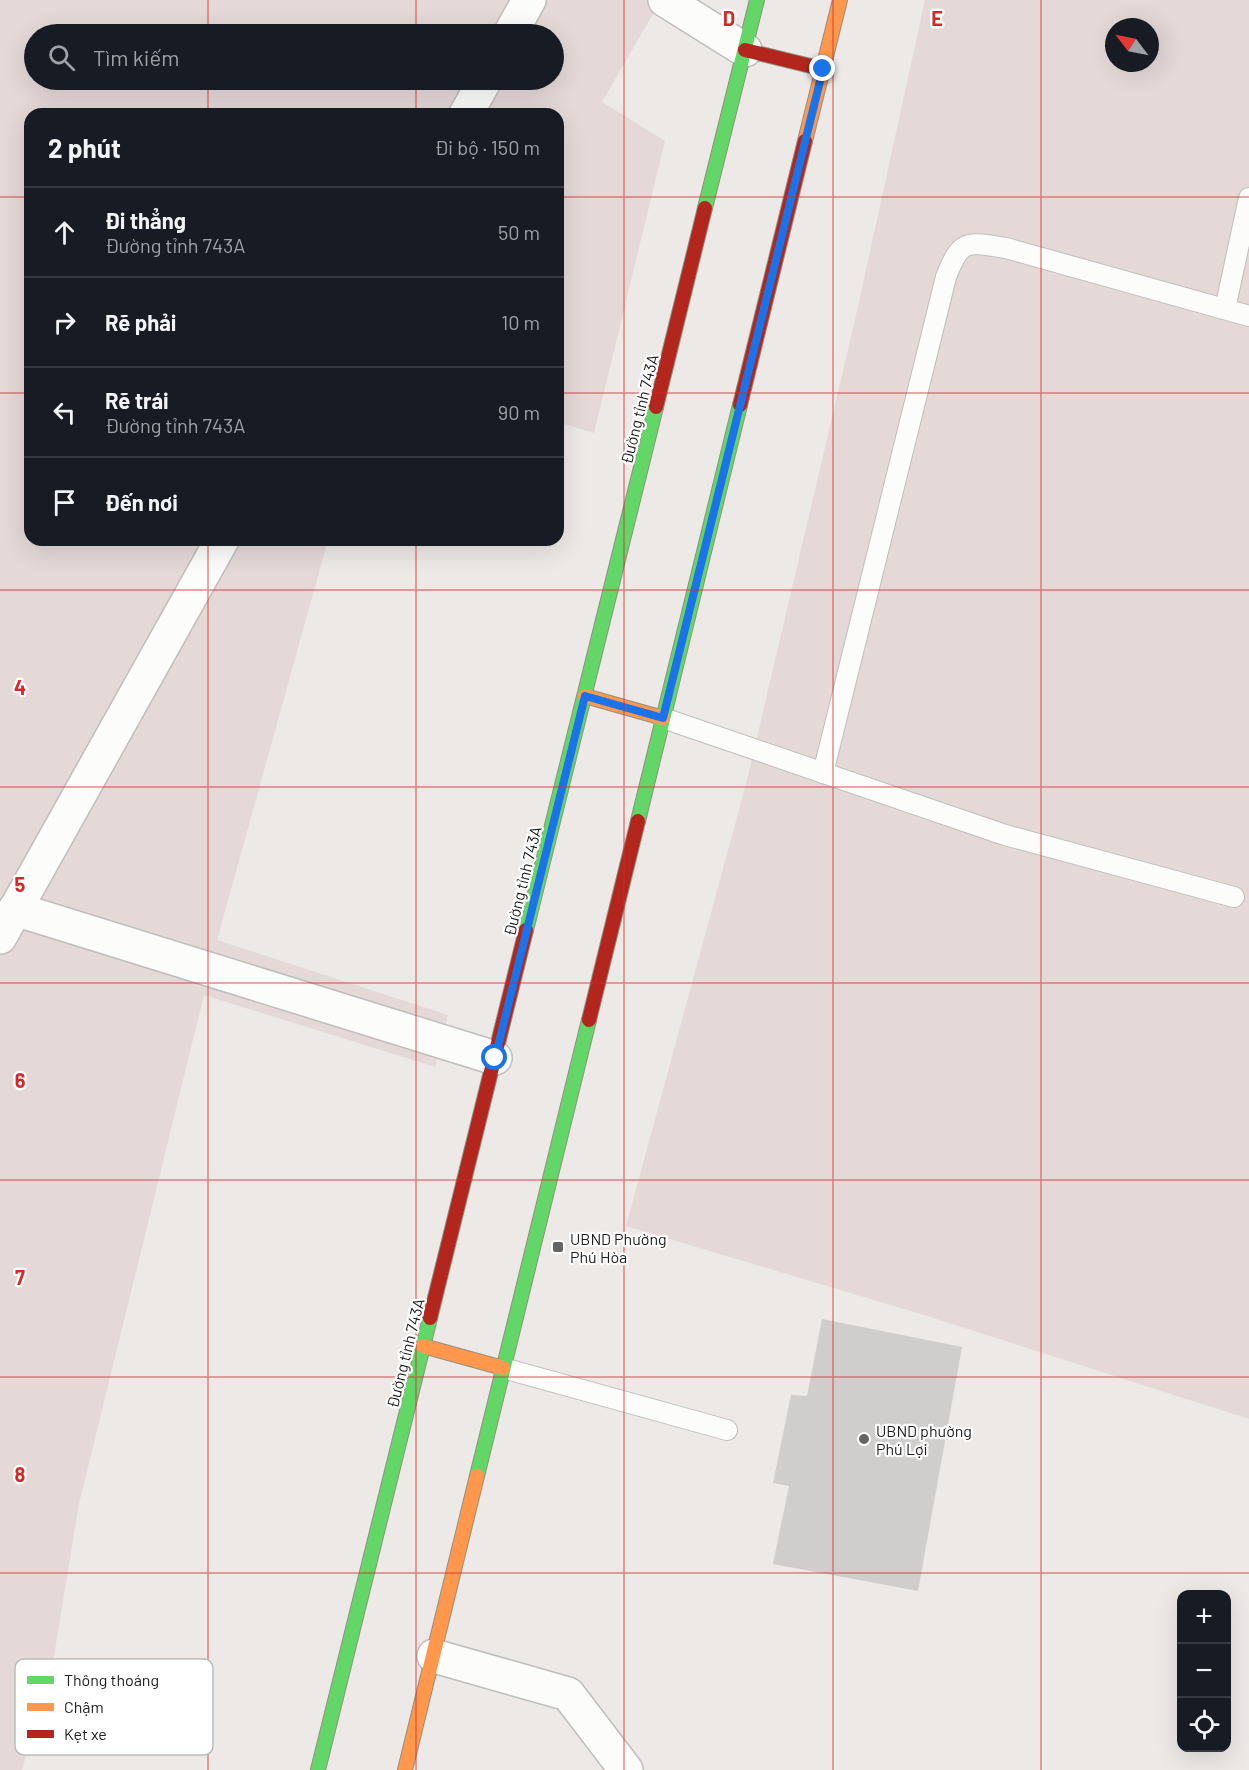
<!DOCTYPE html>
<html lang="vi">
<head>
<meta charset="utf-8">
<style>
	:root { --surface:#171b24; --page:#242831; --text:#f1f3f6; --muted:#9ea1a6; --line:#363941 }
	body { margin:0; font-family:Barlow,sans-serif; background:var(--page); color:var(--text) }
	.controls { position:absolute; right:18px; bottom:18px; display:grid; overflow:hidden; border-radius:12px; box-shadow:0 6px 24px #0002 }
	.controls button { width:54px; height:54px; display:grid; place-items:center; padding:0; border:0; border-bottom:2px solid var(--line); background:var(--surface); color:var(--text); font:30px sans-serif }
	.compass { position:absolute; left:1105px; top:18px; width:54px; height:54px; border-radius:50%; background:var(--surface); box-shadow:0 6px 24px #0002; rotate:302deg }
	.stop { position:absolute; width:18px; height:18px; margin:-14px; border:4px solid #1a73e8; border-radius:50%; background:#fff }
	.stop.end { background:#1a73e8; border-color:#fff; box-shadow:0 2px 6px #0008 }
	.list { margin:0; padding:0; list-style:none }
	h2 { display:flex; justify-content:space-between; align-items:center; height:78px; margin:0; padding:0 24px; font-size:26px }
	h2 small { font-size:20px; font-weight:400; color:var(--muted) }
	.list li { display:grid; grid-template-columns:39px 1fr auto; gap:18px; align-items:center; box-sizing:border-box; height:90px; padding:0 24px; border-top:2px solid var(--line) }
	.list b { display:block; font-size:22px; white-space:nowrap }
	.list p { margin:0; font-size:20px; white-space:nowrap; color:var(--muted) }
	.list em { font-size:20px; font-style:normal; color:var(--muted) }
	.icon { flex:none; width:33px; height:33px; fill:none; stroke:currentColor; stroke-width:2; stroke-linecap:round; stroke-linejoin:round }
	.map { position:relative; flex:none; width:1249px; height:1770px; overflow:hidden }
	.search { position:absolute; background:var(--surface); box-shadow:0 6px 24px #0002; left:24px; top:24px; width:540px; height:66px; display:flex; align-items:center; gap:15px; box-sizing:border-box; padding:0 21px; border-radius:33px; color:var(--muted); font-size:22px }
	.panel { position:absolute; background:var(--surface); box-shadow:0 6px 24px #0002; left:24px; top:108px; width:540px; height:438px; border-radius:18px }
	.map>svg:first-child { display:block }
	.military { fill:#e5d9d8; fill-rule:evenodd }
	.building { fill:#d0cecc }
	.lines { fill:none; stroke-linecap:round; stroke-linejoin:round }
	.lane-casing { stroke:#bfbebd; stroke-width:22 }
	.street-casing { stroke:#bfbebd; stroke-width:36 }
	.fast-casing { stroke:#949081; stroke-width:16 }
	.slow-casing { stroke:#949081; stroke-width:16 }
	.jam-casing { stroke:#949081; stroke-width:16 }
	.lane { stroke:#fcfcfb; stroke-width:20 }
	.street { stroke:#fcfcfb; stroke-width:33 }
	.fast { stroke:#63d668; stroke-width:14 }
	.slow { stroke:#ff974d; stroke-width:14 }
	.jam { stroke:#b3261e; stroke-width:14 }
	.route { stroke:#1a73e8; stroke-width:8 }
	.grid { fill:none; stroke:#d62828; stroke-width:1.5; stroke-opacity:0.55 }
	.poi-dot { fill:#666564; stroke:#fff; stroke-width:2 }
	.labels { text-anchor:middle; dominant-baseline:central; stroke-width:4.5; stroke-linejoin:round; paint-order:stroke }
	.street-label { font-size:16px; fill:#1e1e1e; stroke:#fff }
	.poi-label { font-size:16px; fill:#1e1e1e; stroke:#fff; text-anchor:start }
	.key { fill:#fff; stroke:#bcbcbc; stroke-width:1.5 }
	.key-label { font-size:16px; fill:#1e1e1e }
	.grid-label { font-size:20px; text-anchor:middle; font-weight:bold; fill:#d62828; stroke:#fff; stroke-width:4.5; stroke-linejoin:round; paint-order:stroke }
</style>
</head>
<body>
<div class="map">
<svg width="1249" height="1770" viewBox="0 0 1249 1770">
	<rect width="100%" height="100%" fill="#ece9e7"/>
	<g class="military">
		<path d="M0,0H661L602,102L665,141L594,433L558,422V114H30V540H328L217,940L448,1015L435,1067L204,995L79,1504L53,1662L22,1770H0ZM34,34H554V80H34Z"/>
		<path d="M925,0H1249V1419L924,1315L626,1226L746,784L857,311ZM1114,27H1150V63H1114Z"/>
	</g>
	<polygon class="building" points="822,1319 962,1347 918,1591 773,1564 789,1486 773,1483 791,1395 807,1396"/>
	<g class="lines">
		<defs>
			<g id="lane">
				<polyline points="1225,309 1249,198"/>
				<polyline points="663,718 1005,835 1234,897"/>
				<path d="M823,773L946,277C961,238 967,242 1006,248L1249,316"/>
				<polyline points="503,1368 727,1430"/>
			</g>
			<g id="street">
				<polyline points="665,0 745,50"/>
				<polyline points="510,34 529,0"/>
				<polyline points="466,114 485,80"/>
				<polyline points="15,909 495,1058"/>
				<polyline points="0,937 222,540"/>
				<polyline points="434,1656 568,1694 626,1770"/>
			</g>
			<g id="fast">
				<polyline points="705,208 757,0"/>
				<polyline points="638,821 740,405"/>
				<polyline points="526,930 656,407"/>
				<polyline points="477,1476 589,1020"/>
				<polyline points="318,1770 430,1318"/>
			</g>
			<g id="slow">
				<polyline points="805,141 840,0"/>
				<polyline points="585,696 663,718"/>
				<polyline points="423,1346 503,1368"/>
				<polyline points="405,1770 477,1476"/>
			</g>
			<g id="jam">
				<polyline points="745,50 823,69"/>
				<polyline points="740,405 805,141"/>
				<polyline points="656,407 705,208"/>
				<polyline points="589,1020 638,821"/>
				<polyline points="430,1318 526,930"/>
			</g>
		</defs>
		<use href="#lane" class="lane-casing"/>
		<use href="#street" class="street-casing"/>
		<use href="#fast" class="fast-casing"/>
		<use href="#slow" class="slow-casing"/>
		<use href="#jam" class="jam-casing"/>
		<use href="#lane" class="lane"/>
		<use href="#street" class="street"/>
		<use href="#fast" class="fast"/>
		<use href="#slow" class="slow"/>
		<use href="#jam" class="jam"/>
	</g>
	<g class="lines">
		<polyline class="route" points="495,1058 585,696 663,718 823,69"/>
	</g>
	<path class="grid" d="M208,0V34M416,0V34M624,0V1770M833,0V1770M1041,0V1770M208,80V114M416,80V114M0,197H30M558,197H1249M0,393H30M558,393H1249M208,540V1770M416,540V1770M0,590H1249M0,787H1249M0,983H1249M0,1180H1249M0,1377H1249M0,1573H1249"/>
	<g class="poi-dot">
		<rect x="552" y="1241" width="12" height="12" rx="3"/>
		<circle cx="864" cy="1439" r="6"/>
	</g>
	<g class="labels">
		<g class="street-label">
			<text transform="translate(639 409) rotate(-76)">Đường tỉnh 743A</text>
			<text transform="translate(522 881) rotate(-76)">Đường tỉnh 743A</text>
			<text transform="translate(405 1353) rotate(-76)">Đường tỉnh 743A</text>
		</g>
		<g class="poi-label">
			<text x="570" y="1238">UBND Phường<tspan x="570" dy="18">Phú Hòa</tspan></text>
			<text x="876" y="1430">UBND phường<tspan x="876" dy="18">Phú Lợi</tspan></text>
		</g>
	</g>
	<rect x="15" y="1659" width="198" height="96" rx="9" class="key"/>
	<rect x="27" y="1676" width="27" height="8" fill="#63d668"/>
	<rect x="27" y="1703" width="27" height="8" fill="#ff974d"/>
	<rect x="27" y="1730" width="27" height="8" fill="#b3261e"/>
	<g class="key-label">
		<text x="64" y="1686">Thông thoáng</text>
		<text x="64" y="1713">Chậm</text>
		<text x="64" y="1740">Kẹt xe</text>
	</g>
	<g class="grid-label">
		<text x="729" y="26">D</text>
		<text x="937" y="26">E</text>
		<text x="20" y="695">4</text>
		<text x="20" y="892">5</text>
		<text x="20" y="1088">6</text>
		<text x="20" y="1285">7</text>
		<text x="20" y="1482">8</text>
	</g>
</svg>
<div class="controls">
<button>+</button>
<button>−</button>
<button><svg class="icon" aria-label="locate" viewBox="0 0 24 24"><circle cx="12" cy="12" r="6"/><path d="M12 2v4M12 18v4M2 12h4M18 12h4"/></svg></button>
</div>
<svg class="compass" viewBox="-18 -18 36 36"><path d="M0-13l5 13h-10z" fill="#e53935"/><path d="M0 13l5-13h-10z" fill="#9ea1a6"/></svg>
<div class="stop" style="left:495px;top:1058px"></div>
<div class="stop end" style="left:823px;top:69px"></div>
<div class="search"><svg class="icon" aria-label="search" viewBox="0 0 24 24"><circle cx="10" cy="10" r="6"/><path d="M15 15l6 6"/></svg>Tìm kiếm</div>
<section class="panel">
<h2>2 phút<small>Đi bộ · 150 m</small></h2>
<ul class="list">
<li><svg class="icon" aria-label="ahead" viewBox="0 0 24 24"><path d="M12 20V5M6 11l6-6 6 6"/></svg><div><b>Đi thẳng</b><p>Đường tỉnh 743A</p></div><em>50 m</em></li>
<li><svg class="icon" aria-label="right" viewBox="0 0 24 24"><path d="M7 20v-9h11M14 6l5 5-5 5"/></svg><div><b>Rẽ phải</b></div><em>10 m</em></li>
<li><svg class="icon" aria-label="left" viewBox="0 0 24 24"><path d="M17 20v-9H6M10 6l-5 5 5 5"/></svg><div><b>Rẽ trái</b><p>Đường tỉnh 743A</p></div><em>90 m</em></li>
<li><svg class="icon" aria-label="arrive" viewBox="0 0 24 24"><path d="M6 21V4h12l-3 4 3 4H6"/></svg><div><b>Đến nơi</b></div></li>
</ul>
</section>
</div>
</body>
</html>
